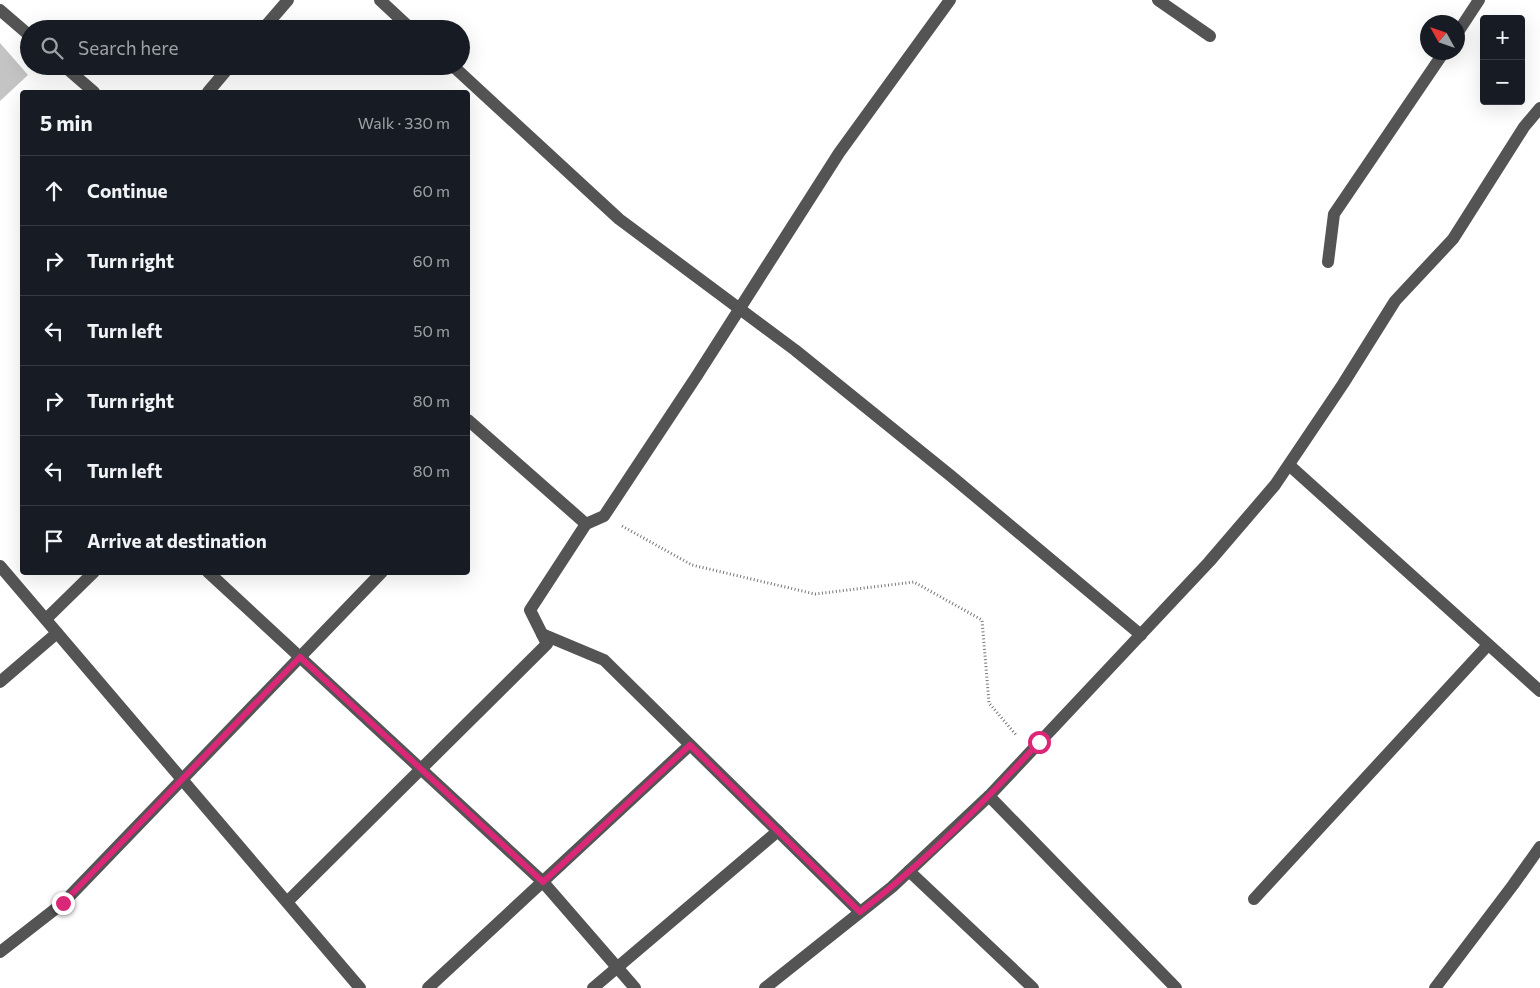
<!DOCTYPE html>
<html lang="en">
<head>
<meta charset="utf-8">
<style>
	:root { --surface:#171b24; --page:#20242c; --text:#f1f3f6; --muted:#9ea1a6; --line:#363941 }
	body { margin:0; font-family:Commissioner,sans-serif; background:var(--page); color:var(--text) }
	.controls { position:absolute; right:15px; top:15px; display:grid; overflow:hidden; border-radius:5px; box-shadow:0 5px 20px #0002 }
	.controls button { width:45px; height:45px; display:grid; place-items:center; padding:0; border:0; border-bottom:1px solid var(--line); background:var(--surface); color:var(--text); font:25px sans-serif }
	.compass { position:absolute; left:1420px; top:15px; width:45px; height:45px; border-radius:50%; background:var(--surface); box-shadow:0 5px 20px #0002; rotate:310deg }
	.stop { position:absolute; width:15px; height:15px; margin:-11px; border:4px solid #db2777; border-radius:50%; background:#fff }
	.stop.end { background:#db2777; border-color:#fff; box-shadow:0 1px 5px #0008 }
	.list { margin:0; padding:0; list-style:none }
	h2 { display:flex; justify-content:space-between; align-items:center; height:65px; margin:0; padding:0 20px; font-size:21px }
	h2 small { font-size:16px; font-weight:400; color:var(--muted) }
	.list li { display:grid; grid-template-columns:32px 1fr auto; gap:15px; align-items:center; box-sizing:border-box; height:70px; padding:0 20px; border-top:1px solid var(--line) }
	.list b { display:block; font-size:19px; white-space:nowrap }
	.list em { font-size:16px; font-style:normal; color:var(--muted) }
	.icon { flex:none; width:28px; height:28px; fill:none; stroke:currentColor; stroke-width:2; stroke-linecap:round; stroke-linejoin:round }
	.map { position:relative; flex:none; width:1540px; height:988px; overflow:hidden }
	.search { position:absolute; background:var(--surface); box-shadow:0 5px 20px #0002; left:20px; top:20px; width:450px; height:55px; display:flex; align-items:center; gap:12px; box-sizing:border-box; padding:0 18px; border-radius:28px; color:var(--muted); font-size:19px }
	.panel { position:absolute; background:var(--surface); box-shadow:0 5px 20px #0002; left:20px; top:90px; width:450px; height:485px; border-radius:5px }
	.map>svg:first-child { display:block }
	.building { fill:#c4c4c4 }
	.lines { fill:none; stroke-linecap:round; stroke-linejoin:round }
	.path { stroke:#767676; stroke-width:3; stroke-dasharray:1 2.5; stroke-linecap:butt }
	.minor { stroke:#545454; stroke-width:12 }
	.route { stroke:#db2777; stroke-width:6 }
</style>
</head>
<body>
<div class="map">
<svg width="1540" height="988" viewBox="0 0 1540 988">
	<rect width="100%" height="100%" fill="#fff"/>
	<polygon class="building" points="0,43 28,75 0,101"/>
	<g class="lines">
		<polyline class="path" points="622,526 692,565 815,594 914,582 982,620 989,703 1017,736"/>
		<g class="minor">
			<polyline points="380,0 411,29"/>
			<polyline points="1158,0 1210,36"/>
			<polyline points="0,10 29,35"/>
			<polyline points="263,29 288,0"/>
			<polyline points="1458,32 1479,0"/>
			<polyline points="64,66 94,92"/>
			<polyline points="453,66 619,219 795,350 951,476 1141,635"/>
			<polyline points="208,92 230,66"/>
			<polyline points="1328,262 1334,214 1444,52"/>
			<polyline points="468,420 586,524"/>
			<polyline points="1289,465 1540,691"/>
			<polyline points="0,566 360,988"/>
			<polyline points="208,572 543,882 635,988"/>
			<polyline points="46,619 94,572"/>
			<polyline points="542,634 604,660 860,912"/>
			<polyline points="0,682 57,633"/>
			<polyline points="989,796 1176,988"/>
			<polyline points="909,871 1033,988"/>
			<polyline points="1254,899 1488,645"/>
			<polyline points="287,902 547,644 530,610 586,524 604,516 696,377 839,153 950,0"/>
			<polyline points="0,952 63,903 382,572"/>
			<polyline points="428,988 690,745"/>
			<polyline points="593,988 778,831"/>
			<polyline points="765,988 892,887 989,796 1209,562 1275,485 1343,384 1395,301 1453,239 1524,127 1540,108"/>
			<polyline points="1435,988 1513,885 1540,847"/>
		</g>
	</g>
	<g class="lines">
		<path class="route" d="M63,903L300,657L543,882L690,745L860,912C925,862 984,803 1039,742"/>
	</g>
</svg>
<div class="controls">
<button>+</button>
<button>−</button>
</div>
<svg class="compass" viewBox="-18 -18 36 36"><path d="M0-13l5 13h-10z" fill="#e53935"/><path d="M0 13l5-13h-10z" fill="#9ea1a6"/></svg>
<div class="stop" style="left:1039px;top:742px"></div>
<div class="stop end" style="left:63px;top:903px"></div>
<div class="search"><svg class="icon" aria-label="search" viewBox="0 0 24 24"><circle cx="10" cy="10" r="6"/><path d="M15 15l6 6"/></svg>Search here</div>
<section class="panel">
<h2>5 min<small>Walk · 330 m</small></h2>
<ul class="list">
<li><svg class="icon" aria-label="ahead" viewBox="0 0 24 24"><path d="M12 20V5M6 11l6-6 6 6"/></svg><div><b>Continue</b></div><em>60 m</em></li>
<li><svg class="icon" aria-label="right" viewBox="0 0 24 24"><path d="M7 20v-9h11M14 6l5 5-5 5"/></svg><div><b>Turn right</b></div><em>60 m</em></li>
<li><svg class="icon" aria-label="left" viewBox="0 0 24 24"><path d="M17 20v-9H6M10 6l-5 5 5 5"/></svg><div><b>Turn left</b></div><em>50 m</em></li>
<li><svg class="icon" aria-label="right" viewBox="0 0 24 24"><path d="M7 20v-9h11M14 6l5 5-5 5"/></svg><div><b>Turn right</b></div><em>80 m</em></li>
<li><svg class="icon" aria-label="left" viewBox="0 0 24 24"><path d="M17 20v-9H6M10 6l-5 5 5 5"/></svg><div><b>Turn left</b></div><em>80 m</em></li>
<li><svg class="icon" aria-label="arrive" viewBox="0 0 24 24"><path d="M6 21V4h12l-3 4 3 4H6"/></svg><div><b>Arrive at destination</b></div></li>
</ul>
</section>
</div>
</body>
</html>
